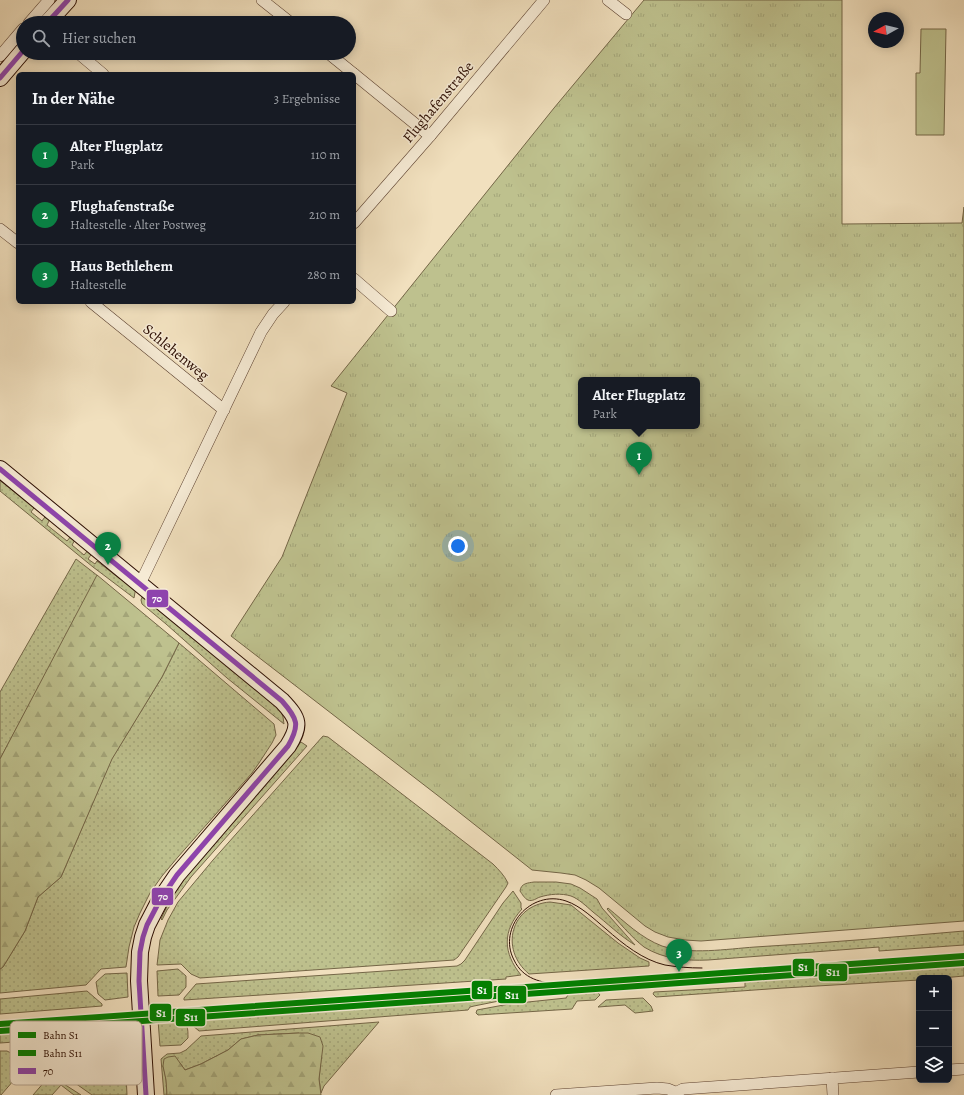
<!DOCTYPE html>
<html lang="de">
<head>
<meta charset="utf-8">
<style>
	:root { --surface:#171b24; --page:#242831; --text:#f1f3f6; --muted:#9ea1a6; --line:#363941; --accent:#0b8043 }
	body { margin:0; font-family:Alegreya,serif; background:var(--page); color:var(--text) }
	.controls { position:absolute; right:12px; bottom:12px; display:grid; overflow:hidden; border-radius:6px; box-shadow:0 2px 10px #0003 }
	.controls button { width:36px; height:36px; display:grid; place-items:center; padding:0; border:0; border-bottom:1px solid var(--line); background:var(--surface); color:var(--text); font:20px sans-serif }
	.compass { position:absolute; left:868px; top:12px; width:36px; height:36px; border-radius:50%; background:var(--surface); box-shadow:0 2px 10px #0003; rotate:262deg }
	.you { position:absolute; left:458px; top:546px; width:14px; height:14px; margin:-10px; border:3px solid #fff; border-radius:50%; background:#1a73e8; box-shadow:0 0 0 6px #1a73e833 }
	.badge { display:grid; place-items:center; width:26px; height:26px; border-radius:50%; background:var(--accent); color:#fff; font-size:13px; font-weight:700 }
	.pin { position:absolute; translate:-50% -33px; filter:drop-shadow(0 1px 2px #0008) }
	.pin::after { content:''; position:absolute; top:21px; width:14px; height:12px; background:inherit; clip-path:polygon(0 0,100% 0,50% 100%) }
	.popup { position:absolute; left:578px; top:377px; width:122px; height:52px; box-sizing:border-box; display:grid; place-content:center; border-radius:6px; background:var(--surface); filter:drop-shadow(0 1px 3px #0005); font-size:13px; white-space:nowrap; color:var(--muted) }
	.popup b { font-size:15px; color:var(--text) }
	.popup::after { content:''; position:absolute; left:50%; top:100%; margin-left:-8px; border:8px solid transparent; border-top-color:var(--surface) }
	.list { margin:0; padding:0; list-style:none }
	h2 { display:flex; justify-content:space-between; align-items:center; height:52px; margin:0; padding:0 16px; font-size:17px }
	h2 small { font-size:13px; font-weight:400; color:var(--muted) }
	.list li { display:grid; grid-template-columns:26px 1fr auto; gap:12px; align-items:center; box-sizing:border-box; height:60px; padding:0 16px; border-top:1px solid var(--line) }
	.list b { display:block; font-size:15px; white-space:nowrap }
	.list p { margin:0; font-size:13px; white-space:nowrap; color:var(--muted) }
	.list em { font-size:13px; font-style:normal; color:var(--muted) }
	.icon { flex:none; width:22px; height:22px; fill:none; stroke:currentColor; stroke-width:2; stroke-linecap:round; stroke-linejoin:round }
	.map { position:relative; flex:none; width:964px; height:1095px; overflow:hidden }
	.search { position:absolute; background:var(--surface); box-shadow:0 2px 10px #0003; left:16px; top:16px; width:340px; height:44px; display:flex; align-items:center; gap:10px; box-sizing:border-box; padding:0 14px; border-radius:22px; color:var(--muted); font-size:15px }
	.panel { position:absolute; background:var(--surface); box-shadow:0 2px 10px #0003; left:16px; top:72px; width:340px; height:232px; border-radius:6px }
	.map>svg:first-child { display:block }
	.grass { fill:url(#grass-dots); stroke:#746647 }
	.forest { fill:url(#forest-firs); stroke:#746647 }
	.park { fill:url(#park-tufts); stroke:#746647; fill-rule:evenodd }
	.pitch { fill:#bec18e; stroke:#746647 }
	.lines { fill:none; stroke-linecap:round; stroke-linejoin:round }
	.minor-casing { stroke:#5c4130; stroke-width:12 }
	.secondary-casing { stroke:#2b0c00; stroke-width:18 }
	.minor { stroke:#f6ebd5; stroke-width:11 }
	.secondary { stroke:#f6ebd5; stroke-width:16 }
	.tram { stroke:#2b0c00; stroke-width:1 }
	.bus-1-casing { stroke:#f6ebd5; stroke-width:8 }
	.bus-1 { stroke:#8e44ad; stroke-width:5 }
	.rail-1-casing { stroke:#f6ebd5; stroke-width:9 }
	.rail-2-casing { stroke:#f6ebd5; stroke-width:9 }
	.rail-1 { stroke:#008000; stroke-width:6 }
	.rail-2 { stroke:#008000; stroke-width:6 }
	.labels { text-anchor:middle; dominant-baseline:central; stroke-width:3; stroke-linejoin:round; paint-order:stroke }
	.street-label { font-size:15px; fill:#2b0c00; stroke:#f6ebd5 }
	.key { fill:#f6ebd5; stroke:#b9a895; stroke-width:1 }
	.key-label { font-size:11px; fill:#2b0c00 }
	.line-badge { stroke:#f6ebd5; stroke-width:1.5 }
	.badge-label { font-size:11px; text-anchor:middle; font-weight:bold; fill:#fff }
</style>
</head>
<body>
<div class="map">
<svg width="964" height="1095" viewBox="0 0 964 1095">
	<defs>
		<pattern id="grass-dots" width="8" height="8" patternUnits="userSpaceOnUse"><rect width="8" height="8" fill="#bec18e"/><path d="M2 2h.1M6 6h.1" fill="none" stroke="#a3a579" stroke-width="1.8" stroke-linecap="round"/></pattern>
		<pattern id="forest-firs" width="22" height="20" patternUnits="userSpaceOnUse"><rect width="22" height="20" fill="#bec18e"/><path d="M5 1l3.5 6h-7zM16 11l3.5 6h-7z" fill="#a3a579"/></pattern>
		<pattern id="park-tufts" width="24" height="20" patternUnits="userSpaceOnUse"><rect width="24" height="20" fill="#bec18e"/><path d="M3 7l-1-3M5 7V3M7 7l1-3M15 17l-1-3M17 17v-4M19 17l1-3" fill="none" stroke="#a3a579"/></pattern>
	</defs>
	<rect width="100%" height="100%" fill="#f1e0be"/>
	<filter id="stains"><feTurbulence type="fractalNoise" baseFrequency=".005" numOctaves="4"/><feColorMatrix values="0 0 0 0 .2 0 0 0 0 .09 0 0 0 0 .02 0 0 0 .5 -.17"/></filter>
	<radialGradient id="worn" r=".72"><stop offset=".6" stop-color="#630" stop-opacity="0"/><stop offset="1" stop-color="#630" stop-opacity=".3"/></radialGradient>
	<g class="grass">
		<polygon points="0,475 36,505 31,512 42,521 47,514 51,517 47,525 67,541 72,535 76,538 72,545 84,555 89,549 93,552 88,559 95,564 97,561 120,579 122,576 136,587 134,598 93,567 0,491"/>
		<polygon points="76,559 98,576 0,759 0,692"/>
		<polygon points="143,595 281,710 283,717 284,724 227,678 166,624 142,604 141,600"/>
		<polygon points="179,643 274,724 276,735 272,743 259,763 252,773 178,857 162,876 150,893 140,913 134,927 129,947 126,967 101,969 86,985 0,993 0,969 3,967 25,931 38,897 61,877 111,760 162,677"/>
		<path d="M323,736L328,737L493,864C499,870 504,875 508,883L506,887L458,957L454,960L200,978L191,974L181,964L157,965L160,940L168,920L178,902L213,860Z"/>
		<path d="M301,742L307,746L191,877L167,910L162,920L161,919C168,903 177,888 188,873Z"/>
		<path d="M534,882H556L571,884L580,888L597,899L602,908L635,945C620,936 607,923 593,912C586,906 579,899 571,896C561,893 550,894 540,897C537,898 532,902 528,900C525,899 522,894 520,891C521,883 528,883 534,882Z"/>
		<path d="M513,891L521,903V908L522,909C502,931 503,953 521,975L506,977V979L184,1000V998L196,984L457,966L461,964L465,960L503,903Z"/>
		<path d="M550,902L571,905L618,943L640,958L649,962V966L529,974C499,949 511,905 550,902Z"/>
		<path d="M608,908C625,922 641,938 662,946C690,955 727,949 755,947C825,943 895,937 964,931V945L879,951V947L708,960C686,961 663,959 644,947C631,937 618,921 607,909Z"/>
		<polygon points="964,960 964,976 942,978 919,978 919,980 783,988 656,997 653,994 654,992 745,987 745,976 837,969"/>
		<polygon points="178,969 186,976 186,987 179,995 158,996 157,971"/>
		<polygon points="127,973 128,997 105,1000 98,994 96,982 105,974"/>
		<polygon points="594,988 600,995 595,1000 577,1001 572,1009 478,1015 476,1013 477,1010 509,1004 566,998 570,992"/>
		<polygon points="87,991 102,1004 102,1006 0,1014 0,999"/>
		<polygon points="506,991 507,993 534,992 534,994 474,1006 470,1007 468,1010 199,1031 185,1019 185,1016"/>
		<polygon points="643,998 651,1006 653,1011 635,1013 625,1005 598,1007 606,1000"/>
		<path d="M179,1019C188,1025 188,1027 188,1038L181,1045L160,1046L158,1020Z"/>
		<polygon points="102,1021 102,1024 90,1038 43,1040 0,1043 0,1027"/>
		<path d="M379,1022L324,1086L321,1093L319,1079L321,1059L299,1033L258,1035L241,1039L228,1050L201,1064L185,1070L180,1063L163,1066C166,1076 167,1085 167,1095H164L161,1059L167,1054L180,1053L186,1050L201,1036Z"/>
		<path d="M128,1023L130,1049L107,1051C100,1045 98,1041 99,1032L106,1024Z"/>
		<polygon points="89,1041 103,1053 107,1054 125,1054 127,1095 92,1095 75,1083 24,1053 23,1051 24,1048 27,1046 36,1045"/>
		<polygon points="0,1051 7,1051 36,1066 81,1095 74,1095 61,1085 52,1095 33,1095 46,1080 47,1076 33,1068 27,1065 1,1095 0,1095"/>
	</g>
	<g class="forest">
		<polygon points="97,575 179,643 162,677 112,759 61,877 38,897 25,931 3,967 0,969 0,759"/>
		<polygon points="299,1033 308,1033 320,1037 323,1046 319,1079 321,1095 167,1095 166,1080 163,1066 164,1059 168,1057 175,1056 185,1070 201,1064 228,1050 241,1039 258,1035"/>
	</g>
	<path class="park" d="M644,0H842V224L962,223L964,207V921L701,941L685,940L668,937L655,932L645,926L599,888L586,880L575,875L561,873L532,870L441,798L231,636L282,557L347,393L331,386L554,108ZM581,380H697V426H581Z"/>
	<polygon class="pitch" points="921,29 946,29 944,135 916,135 916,73 920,73"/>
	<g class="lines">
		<defs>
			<g id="minor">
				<polyline points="262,0 291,23"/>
				<polyline points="608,0 626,14"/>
				<polyline points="29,23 49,0"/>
				<polyline points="78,53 103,74"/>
				<polyline points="328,53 354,74"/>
				<polyline points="0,56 23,29"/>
				<polyline points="354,74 430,136"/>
				<polyline points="354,223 430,136 544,0"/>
				<polyline points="0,229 18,243"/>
				<polyline points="354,279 391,311"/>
				<polyline points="91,302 224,410"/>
				<polyline points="140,584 261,332 273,314 284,302"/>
				<polyline points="949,1070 964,1069"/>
				<polyline points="832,1078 833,1095"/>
				<polyline points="556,1095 657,1088 668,1089 678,1093"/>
				<polyline points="676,1095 679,1091 683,1089 919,1072"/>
			</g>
			<g id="secondary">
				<polyline points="47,23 68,0"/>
				<polyline points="0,78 23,51"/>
				<path d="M0,469L282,701C299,719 301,725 288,746L177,875L160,900L147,925L143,937L140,952L139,981L146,1095"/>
			</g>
		</defs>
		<use href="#minor" class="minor-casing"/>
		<use href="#secondary" class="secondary-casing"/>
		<use href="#minor" class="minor"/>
		<use href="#secondary" class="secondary"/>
		<path class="tram" d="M560,984C541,983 523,979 514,960C497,928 531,889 566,901C581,906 594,919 606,929C623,944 643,960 665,965C677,967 689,968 702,968"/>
		<defs>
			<g id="bus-1">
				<polyline points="47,23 68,0"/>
				<polyline points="0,78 23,51"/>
				<path d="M0,469L282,701C298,719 300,725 288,746L177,875L160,900L147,925L143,937L140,952L139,981L146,1095"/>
			</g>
		</defs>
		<use href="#bus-1" class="bus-1-casing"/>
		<use href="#bus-1" class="bus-1"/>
		<defs>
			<polyline id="rail-1" points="0,1024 964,956"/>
			<polyline id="rail-2" points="0,1031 964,963"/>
		</defs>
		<use href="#rail-1" class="rail-1-casing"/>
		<use href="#rail-2" class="rail-2-casing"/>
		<use href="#rail-1" class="rail-1"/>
		<use href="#rail-2" class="rail-2"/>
	</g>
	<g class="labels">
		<g class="street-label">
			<text transform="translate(438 102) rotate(-50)">Flughafenstraße</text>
			<text transform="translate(176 352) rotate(39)">Schlehenweg</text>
		</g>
	</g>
	<rect x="10" y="1021" width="132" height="64" rx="6" class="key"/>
	<rect x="18" y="1032" width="18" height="6" fill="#008000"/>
	<rect x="18" y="1050" width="18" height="6" fill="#008000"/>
	<rect x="18" y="1068" width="18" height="6" fill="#8e44ad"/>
	<g class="key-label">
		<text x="43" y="1039">Bahn S1</text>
		<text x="43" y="1057">Bahn S11</text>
		<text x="43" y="1075">70</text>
	</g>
	<g class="line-badge">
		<rect x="146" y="589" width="23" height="19" rx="4" fill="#8e44ad"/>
		<rect x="151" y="887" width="23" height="19" rx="4" fill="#8e44ad"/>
		<rect x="792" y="958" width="23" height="19" rx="4" fill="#008000"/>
		<rect x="818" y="963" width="30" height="19" rx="4" fill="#008000"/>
		<rect x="471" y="980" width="22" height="20" rx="4" fill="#008000"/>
		<rect x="497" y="985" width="30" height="19" rx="4" fill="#008000"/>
		<rect x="149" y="1003" width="23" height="19" rx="4" fill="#008000"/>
		<rect x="175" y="1008" width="31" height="19" rx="4" fill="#008000"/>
	</g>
	<g class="badge-label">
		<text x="157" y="602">70</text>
		<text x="163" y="900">70</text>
		<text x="803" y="971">S1</text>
		<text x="833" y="976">S11</text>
		<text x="482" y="994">S1</text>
		<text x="512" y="999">S11</text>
		<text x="161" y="1017">S1</text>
		<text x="191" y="1021">S11</text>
	</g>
	<rect width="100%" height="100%" filter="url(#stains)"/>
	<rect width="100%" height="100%" fill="url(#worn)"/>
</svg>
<div class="controls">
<button>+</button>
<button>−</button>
<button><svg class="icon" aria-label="layers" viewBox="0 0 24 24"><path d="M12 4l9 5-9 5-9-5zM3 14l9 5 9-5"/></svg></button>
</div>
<svg class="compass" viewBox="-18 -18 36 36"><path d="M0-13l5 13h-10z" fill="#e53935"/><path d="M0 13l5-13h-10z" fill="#9ea1a6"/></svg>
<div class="you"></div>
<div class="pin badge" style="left:639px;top:475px">1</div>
<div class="popup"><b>Alter Flugplatz</b>Park</div>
<div class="pin badge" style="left:108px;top:565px">2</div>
<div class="pin badge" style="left:679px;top:972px">3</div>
<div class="search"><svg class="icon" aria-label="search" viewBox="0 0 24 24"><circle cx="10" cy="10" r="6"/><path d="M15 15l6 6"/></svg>Hier suchen</div>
<section class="panel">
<h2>In der Nähe<small>3 Ergebnisse</small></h2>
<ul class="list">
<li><span class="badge">1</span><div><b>Alter Flugplatz</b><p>Park</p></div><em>110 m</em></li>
<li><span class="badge">2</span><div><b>Flughafenstraße</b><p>Haltestelle · Alter Postweg</p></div><em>210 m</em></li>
<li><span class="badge">3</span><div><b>Haus Bethlehem</b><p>Haltestelle</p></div><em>280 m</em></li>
</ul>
</section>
</div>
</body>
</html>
